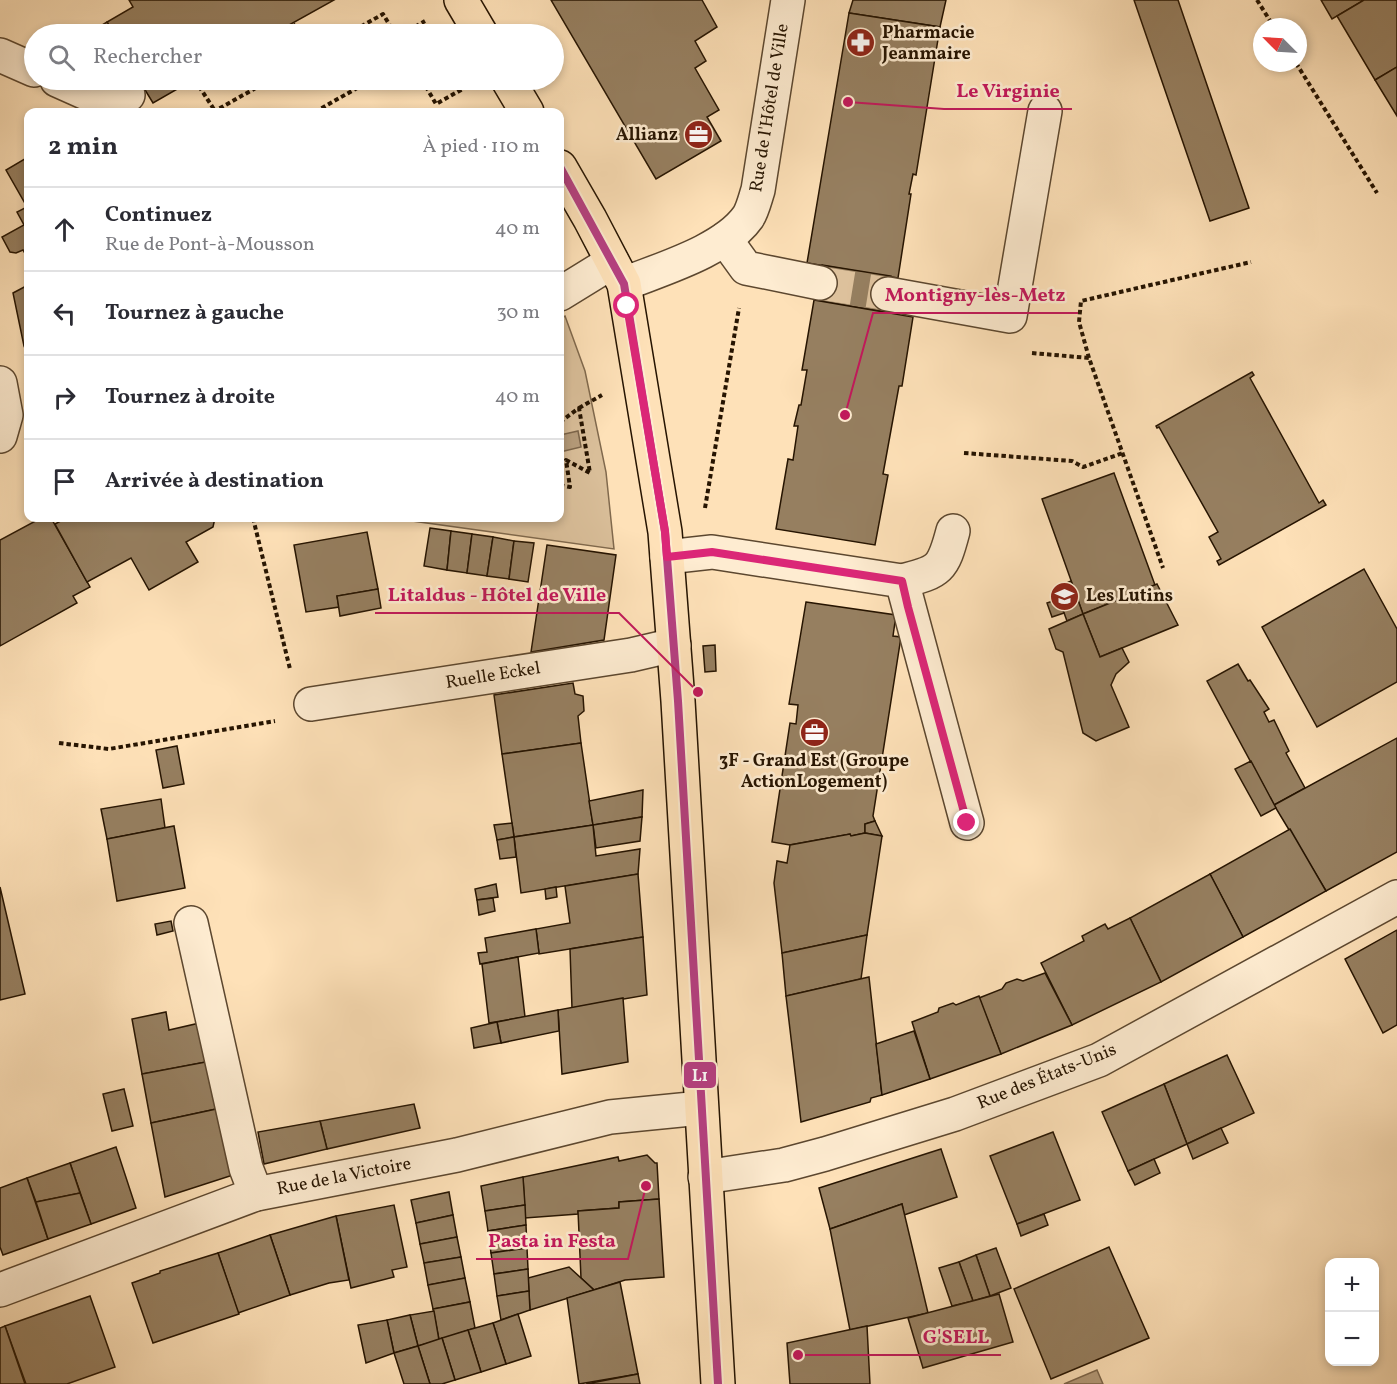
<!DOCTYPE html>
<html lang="fr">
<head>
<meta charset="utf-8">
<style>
	:root { --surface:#fff; --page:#f2f2f3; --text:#2b2b33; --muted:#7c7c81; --line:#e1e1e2 }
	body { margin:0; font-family:Vollkorn,serif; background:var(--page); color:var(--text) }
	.controls { position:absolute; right:18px; bottom:18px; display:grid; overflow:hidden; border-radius:12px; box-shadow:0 3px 9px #0003 }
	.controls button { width:54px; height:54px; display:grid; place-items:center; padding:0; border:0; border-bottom:2px solid var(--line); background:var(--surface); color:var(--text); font:30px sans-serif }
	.compass { position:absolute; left:1253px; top:18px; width:54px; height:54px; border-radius:50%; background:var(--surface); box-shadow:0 3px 9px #0003; rotate:294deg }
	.stop { position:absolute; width:18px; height:18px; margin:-14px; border:4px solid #db2777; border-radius:50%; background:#fff }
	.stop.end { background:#db2777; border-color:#fff; box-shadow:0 2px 6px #0008 }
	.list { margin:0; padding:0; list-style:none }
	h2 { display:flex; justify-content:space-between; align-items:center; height:78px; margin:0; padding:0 24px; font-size:26px }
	h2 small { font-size:20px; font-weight:400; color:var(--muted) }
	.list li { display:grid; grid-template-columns:39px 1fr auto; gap:18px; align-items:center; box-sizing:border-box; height:84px; padding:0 24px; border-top:2px solid var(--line) }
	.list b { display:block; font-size:22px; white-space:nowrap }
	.list p { margin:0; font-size:20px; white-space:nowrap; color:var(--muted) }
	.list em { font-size:20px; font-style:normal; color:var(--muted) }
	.icon { flex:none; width:33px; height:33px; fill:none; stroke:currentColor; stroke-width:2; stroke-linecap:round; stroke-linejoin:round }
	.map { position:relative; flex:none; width:1397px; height:1384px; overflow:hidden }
	.search { position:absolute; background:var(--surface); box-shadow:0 3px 9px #0003; left:24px; top:24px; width:540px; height:66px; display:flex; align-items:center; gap:15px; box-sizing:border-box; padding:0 21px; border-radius:33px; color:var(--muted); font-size:22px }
	.panel { position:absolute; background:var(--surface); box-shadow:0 3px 9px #0003; left:24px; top:108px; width:540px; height:414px; border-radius:12px }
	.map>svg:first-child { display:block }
	.green { fill:#d9be99; stroke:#80694d; stroke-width:1.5 }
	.water { fill:#b59b7a; stroke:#7c654a; stroke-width:1.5 }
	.building { fill:#967f60; stroke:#261401; stroke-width:1.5 }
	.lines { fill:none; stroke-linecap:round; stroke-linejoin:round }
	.minor-tunnel { stroke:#dec29d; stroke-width:33; stroke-dasharray:33 16; stroke-linecap:butt }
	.minor-casing { stroke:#5c472f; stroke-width:36 }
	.major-casing { stroke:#261401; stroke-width:36 }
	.path { stroke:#261401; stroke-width:4; stroke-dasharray:4.5 3; stroke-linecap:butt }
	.minor { stroke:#feecd1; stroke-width:33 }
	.major { stroke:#fee1b8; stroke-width:33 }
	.bus-1-casing { stroke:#feecd1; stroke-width:12 }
	.bus-1 { stroke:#b63f82; stroke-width:8 }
	.route { stroke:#db2777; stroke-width:8 }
	.labels { text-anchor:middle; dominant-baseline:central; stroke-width:5; stroke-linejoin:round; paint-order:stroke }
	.poi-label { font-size:18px; font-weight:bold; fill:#261401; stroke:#feecd1; text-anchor:start }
	.street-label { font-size:18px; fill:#261401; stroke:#feecd1 }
	.leader { fill:none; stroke:#c2185b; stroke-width:2 }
	.callout-dot { fill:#c2185b; stroke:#feecd1; stroke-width:2 }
	.callout-label { font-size:20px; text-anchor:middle; font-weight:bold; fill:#c2185b; stroke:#feecd1; stroke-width:5; stroke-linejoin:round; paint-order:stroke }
	.line-badge { stroke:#feecd1; stroke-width:2 }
	.badge-label { font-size:16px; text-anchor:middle; font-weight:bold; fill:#fff }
</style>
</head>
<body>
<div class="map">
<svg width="1397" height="1384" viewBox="0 0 1397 1384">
	<rect width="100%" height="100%" fill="#fee1b8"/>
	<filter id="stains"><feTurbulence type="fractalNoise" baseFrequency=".00333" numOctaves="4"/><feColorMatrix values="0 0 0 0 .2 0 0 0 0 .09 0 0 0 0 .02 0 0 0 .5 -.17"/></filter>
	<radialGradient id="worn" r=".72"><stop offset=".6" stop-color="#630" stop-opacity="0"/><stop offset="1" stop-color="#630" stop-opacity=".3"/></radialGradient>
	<polygon class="green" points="565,316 585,371 606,472 614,549 398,519 398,518 560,518 560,319"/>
	<g class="water">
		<polygon points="578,431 581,447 560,452 560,435"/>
		<polygon points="1097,1370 1103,1384 1064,1384"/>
	</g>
	<g class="building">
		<polygon points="129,0 334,0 273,34 114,34 107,22 133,7"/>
		<polygon points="551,0 702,0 717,27 695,41 706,61 695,68 719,110 707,117 721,141 656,179"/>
		<polygon points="853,0 946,0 940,27 849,13"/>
		<polygon points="1134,0 1178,0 1249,208 1210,221"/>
		<polygon points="1321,0 1364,0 1332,19"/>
		<polygon points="1364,0 1397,0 1397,67 1375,80 1337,16"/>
		<polygon points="849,13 940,27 916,175 913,174 909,194 911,194 898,278 807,263"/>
		<polygon points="107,22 114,34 101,34 97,28"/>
		<polygon points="1397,67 1397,116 1375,80"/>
		<polygon points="139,80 193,80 153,103"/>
		<polygon points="28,157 28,259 23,250 16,253 10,252 2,237 24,225 17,212 27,207 6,170"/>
		<polygon points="822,265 891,276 885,312 817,301"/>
		<polygon points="28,285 28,355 24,346 13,293"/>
		<polygon points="814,300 913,317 902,386 899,386 883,474 888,475 875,545 776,529 788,459 793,460 798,426 794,426 799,405 801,405 807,370 802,370"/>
		<polygon points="1252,372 1254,375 1250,378 1319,503 1323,500 1326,505 1219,565 1217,561 1221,559 1209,537 1218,532 1159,427 1157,428 1156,426"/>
		<polygon points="1114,473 1155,585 1083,614 1042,499"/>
		<polygon points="41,518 51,518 90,587 73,596 77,603 0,646 0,540"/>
		<polygon points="66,518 215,518 213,527 186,542 198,562 149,590 131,558 87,582 55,524"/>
		<polygon points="430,528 451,531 447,570 424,566"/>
		<polygon points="451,531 472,534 467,573 447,570"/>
		<polygon points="367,532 378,589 337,596 339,607 306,612 294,545"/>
		<polygon points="472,534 493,537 487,576 467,573"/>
		<polygon points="493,537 514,541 509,579 487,576"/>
		<polygon points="514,541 534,543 528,582 509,579"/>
		<polygon points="547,545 616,555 604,640 531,652"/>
		<polygon points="1364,569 1397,629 1397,682 1317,727 1262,627"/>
		<polygon points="1071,581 1083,614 1067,621 1055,588"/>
		<polygon points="1157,584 1178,625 1100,657 1083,614"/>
		<polygon points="378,589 381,608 340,616 337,596"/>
		<polygon points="1059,599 1064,613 1052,617 1047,603"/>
		<polygon points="806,602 896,615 893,636 901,637 873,816 875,821 865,824 865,833 851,836 850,834 790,845 772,842 790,723 796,724 798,705 789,704"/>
		<polygon points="1083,614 1100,657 1122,648 1129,662 1116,674 1111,685 1129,727 1096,741 1083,733 1063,652 1056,649 1049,629"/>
		<polygon points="715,645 716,671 705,672 703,646"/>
		<polygon points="1238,664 1248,681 1250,680 1269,709 1264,712 1269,722 1274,720 1289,751 1286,753 1305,788 1274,805 1207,681"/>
		<polygon points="573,683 575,694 583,696 584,711 578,716 581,743 502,754 494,695"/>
		<polygon points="1397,738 1397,852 1326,891 1274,805"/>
		<polygon points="581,743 593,825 514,837 502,754"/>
		<polygon points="177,746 184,784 163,788 156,750"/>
		<polygon points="1251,761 1276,808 1261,816 1235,769"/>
		<polygon points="643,790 642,817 593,825 589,801"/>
		<polygon points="161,799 165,828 107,839 101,809"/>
		<polygon points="642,817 640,841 596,848 593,825"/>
		<polygon points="875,821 882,836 865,833 865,824"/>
		<polygon points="512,823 514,837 497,840 494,825"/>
		<polygon points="593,825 596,856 640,849 638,874 521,893 514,837"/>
		<polygon points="174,826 185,888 117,901 107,839"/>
		<polygon points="1290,829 1326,891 1243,937 1210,874"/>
		<polygon points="865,833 882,836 867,935 782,953 774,883 777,861 787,863 790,845 850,834 851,836"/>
		<polygon points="514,837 516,857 500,859 497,840"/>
		<polygon points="638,874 643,937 539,954 536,929 570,923 565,886"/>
		<polygon points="1210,874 1243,937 1161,982 1130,918"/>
		<polygon points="496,884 498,897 477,900 475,889"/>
		<polygon points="0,887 25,994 0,1000"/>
		<polygon points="556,887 557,897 546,899 545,889"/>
		<polygon points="493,898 495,911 479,915 477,900"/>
		<polygon points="1130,918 1161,982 1072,1025 1041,963 1084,941 1082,936 1105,924 1108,929"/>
		<polygon points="171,921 173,931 157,935 155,924"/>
		<polygon points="536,929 539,953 480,964 478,953 487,952 485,938"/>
		<polygon points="1397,930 1397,1025 1383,1033 1345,959"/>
		<polygon points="867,935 861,979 786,996 782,953"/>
		<polygon points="643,937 647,995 572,1008 570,949"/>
		<polygon points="518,957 525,1017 489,1023 482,964"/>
		<polygon points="1045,973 1072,1025 1001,1054 979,998 1002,989 1006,983 1017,979 1023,981"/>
		<polygon points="869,977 882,1095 871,1098 870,1102 801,1122 786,996"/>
		<polygon points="979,996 1001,1054 930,1079 912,1022 938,1012 939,1008 953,1003 956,1005"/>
		<polygon points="623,998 628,1062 562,1074 558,1010"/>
		<polygon points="558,1010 559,1031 501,1043 497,1022"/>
		<polygon points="166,1012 169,1030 204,1022 211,1061 142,1074 132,1019"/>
		<polygon points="497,1022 501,1043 474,1048 471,1028"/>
		<polygon points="914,1031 930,1079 882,1095 876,1044"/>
		<polygon points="1227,1055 1254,1113 1187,1144 1164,1084"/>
		<polygon points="211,1061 221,1108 151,1123 142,1074"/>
		<polygon points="1164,1084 1187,1144 1128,1171 1102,1112"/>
		<polygon points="124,1089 133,1126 112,1131 103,1094"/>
		<polygon points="414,1104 420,1128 327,1149 320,1121"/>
		<polygon points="221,1108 233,1175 165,1197 151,1123"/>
		<polygon points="320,1121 327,1149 264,1164 258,1132"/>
		<polygon points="1221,1128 1228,1143 1193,1159 1187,1144"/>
		<polygon points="1053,1132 1080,1200 1017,1224 990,1156"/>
		<polygon points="116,1147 136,1208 91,1224 70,1163"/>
		<polygon points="941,1149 957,1197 904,1215 902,1204 830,1229 819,1188"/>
		<polygon points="647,1155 655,1163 657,1163 659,1199 619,1202 619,1208 578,1211 578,1214 525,1218 523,1177 618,1157 619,1161"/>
		<polygon points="1154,1159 1160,1173 1135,1185 1128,1171"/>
		<polygon points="70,1163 80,1193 36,1202 27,1178"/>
		<polygon points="523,1177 525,1205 485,1211 481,1186"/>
		<polygon points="27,1178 48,1239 3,1255 0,1247 0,1188"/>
		<polygon points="449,1192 453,1215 416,1223 411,1200"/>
		<polygon points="80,1193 91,1224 48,1239 36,1202"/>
		<polygon points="659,1199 664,1277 625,1280 594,1290 581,1278 578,1211 619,1208 619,1202"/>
		<polygon points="902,1204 928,1313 850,1330 830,1229"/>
		<polygon points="394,1205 407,1267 392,1270 394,1277 351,1288 336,1216"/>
		<polygon points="525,1205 526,1225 488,1231 485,1211"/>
		<polygon points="1044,1214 1048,1225 1021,1236 1017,1224"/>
		<polygon points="453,1215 457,1237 420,1244 416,1223"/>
		<polygon points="336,1216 349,1280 329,1283 290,1295 270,1235"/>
		<polygon points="526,1225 527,1248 491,1253 488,1231"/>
		<polygon points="270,1235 290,1295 238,1313 218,1253"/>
		<polygon points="457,1237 461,1257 424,1263 420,1244"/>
		<polygon points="1109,1247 1149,1338 1051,1379 1014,1289"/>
		<polygon points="527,1248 528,1269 494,1274 491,1253"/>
		<polygon points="996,1248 1011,1288 990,1296 976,1255"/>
		<polygon points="218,1253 239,1314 153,1343 132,1283 160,1273 160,1271"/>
		<polygon points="976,1255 990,1296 973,1301 959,1262"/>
		<polygon points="461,1257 465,1278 428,1285 424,1263"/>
		<polygon points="959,1262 973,1301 952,1306 939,1268"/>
		<polygon points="569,1267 594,1290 530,1310 528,1278"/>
		<polygon points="528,1269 529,1291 497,1296 494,1274"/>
		<polygon points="465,1278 470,1302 433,1309 428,1285"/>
		<polygon points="620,1282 638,1374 579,1384 567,1298"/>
		<polygon points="529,1291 530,1310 501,1320 497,1296"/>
		<polygon points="999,1294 1013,1342 923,1368 908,1318"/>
		<polygon points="90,1296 115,1367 67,1384 26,1384 5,1326"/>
		<polygon points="470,1302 475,1328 439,1340 433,1309"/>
		<polygon points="434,1311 439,1340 418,1346 410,1315"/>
		<polygon points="518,1314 531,1356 506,1364 493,1323"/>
		<polygon points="410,1315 418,1346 394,1353 387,1320"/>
		<polygon points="387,1320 394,1353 366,1363 358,1325"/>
		<polygon points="493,1323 506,1364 481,1372 468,1330"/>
		<polygon points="5,1326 25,1384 0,1384 0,1328"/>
		<polygon points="867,1326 870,1384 790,1384 787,1343"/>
		<polygon points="468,1330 481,1372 455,1380 442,1338"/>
		<polygon points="442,1338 455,1380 442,1384 430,1384 418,1346"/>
		<polygon points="418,1346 430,1384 404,1384 394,1353"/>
		<polygon points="638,1374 640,1384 586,1384"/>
	</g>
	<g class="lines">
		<polyline class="minor-tunnel" points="820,283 888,294"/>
		<defs>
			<g id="minor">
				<polyline points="0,55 34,70"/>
				<polyline points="57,80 113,105 128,95"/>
				<polyline points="725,239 746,268 820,283"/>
				<path d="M624,284C661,269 724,251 748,217C753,209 755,199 758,190L788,0"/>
				<polyline points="560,294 612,262"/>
				<polyline points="888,294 1010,316 1045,111"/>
				<polyline points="0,383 6,415 0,436"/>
				<polyline points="667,557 712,552 902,581 967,823"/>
				<path d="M902,581C940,572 943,569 953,531"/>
				<polyline points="311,704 631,655 674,645"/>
				<polyline points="191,923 246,1168 256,1194"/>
				<polyline points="705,1177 784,1165 825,1154 955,1114 1099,1060 1397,897"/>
				<polyline points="0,1290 256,1194 457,1155 610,1117 701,1108"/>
			</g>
			<g id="major">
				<polyline points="461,0 481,34"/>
				<polyline points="508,80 527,112"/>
				<polyline points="560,167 590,219 624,284 665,532 678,701 718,1384"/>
			</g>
		</defs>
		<use href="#minor" class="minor-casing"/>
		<use href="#major" class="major-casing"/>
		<g class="path">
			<polyline points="1257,0 1274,27"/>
			<polyline points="293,24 300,34"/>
			<polyline points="348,34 383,14 395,34"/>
			<polyline points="402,34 425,21"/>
			<polyline points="1296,63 1377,193"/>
			<polyline points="195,80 215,111"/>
			<polyline points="380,80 383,84 391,80"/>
			<polyline points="422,80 436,104 468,86"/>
			<polyline points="213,112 270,80"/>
			<polyline points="315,112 371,80"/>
			<polyline points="1032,353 1089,358 1163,568"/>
			<polyline points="1089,358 1079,322 1081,301 1251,262"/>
			<polyline points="579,408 602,395"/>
			<polyline points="560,422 579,408 590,473 566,460 570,487 560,485"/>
			<polyline points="964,453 1072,461 1083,467 1123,453"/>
			<polyline points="705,508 739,308"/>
			<polyline points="253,518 290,669"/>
			<polyline points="59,743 109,749 275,721"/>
		</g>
		<use href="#minor" class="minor"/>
		<use href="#major" class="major"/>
		<defs>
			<polyline id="bus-1" points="560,167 624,284 665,532 678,701 718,1384"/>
		</defs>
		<use href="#bus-1" class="bus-1-casing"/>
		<use href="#bus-1" class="bus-1"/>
	</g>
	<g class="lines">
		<polyline class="route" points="627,306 665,531 667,557 712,552 902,581 908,607 967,823"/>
	</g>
	<defs>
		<symbol id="pharmacy-disc" viewBox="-11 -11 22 22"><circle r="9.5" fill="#8f2418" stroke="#feecd1"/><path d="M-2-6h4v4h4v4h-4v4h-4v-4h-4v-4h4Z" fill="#fff"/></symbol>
		<symbol id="office-disc" viewBox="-11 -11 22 22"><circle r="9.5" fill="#8f2418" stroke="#feecd1"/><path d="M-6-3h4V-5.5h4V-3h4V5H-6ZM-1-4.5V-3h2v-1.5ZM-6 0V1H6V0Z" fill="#fff"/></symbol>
		<symbol id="school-disc" viewBox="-11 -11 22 22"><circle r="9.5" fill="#8f2418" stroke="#feecd1"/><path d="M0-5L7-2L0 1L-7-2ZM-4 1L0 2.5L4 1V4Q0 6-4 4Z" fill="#fff"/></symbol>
	</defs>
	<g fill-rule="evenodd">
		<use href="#pharmacy-disc" x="844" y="26" width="33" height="33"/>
		<use href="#office-disc" x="682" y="118" width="33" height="33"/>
		<use href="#school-disc" x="1048" y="580" width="33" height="33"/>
		<use href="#office-disc" x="798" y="716" width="33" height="33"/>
	</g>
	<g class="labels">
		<g class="poi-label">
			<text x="882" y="33">Pharmacie<tspan x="882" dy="21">Jeanmaire</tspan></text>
			<text x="678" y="135" text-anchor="end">Allianz</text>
			<text x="1086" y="596">Les Lutins</text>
			<text x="814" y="761" text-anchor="middle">3F - Grand Est (Groupe<tspan x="814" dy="21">ActionLogement)</tspan></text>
		</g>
		<g class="street-label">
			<text transform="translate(770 108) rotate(-81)">Rue de l'Hôtel de Ville</text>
			<text transform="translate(493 676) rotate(-9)">Ruelle Eckel</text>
			<text transform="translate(1047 1077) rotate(-22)">Rue des États-Unis</text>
			<text transform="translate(344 1177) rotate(-11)">Rue de la Victoire</text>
		</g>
	</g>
	<path class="leader" d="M848 102L944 109H1072M845 415L873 313H1078M698 692L619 613H375M646 1186L628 1259H476M798 1355L910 1355H1001"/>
	<g class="callout-dot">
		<circle cx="848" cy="102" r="6"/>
		<circle cx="845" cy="415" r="6"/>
		<circle cx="698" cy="692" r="6"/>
		<circle cx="646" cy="1186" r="6"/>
		<circle cx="798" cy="1355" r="6"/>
	</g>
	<g class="callout-label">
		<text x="1008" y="97">Le Virginie</text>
		<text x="975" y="301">Montigny-lès-Metz</text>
		<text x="497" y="601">Litaldus - Hôtel de Ville</text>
		<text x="552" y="1247">Pasta in Festa</text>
		<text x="956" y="1343">G'SELL</text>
	</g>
	<rect class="line-badge" x="683" y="1061" width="34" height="28" rx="6" fill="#b63f82"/>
	<g class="badge-label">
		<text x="700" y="1081">L1</text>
	</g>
	<rect width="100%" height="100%" filter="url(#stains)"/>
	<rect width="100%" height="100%" fill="url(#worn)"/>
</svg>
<div class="controls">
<button>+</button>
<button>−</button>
</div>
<svg class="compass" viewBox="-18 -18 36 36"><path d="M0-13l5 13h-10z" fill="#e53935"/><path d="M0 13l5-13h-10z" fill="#7c7c81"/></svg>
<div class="stop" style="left:627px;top:306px"></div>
<div class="stop end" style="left:967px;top:823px"></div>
<div class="search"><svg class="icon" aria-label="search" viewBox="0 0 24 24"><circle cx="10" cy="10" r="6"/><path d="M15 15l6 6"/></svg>Rechercher</div>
<section class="panel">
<h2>2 min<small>À pied · 110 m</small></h2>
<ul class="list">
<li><svg class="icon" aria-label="ahead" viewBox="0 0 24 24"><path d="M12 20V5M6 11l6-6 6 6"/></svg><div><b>Continuez</b><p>Rue de Pont-à-Mousson</p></div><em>40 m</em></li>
<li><svg class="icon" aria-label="left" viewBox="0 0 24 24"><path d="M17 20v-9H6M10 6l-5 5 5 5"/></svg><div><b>Tournez à gauche</b></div><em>30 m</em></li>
<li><svg class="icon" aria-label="right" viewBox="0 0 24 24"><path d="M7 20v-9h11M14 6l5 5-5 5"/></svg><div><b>Tournez à droite</b></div><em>40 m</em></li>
<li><svg class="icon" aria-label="arrive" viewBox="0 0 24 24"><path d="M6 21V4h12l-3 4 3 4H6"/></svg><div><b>Arrivée à destination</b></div></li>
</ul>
</section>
</div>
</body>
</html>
